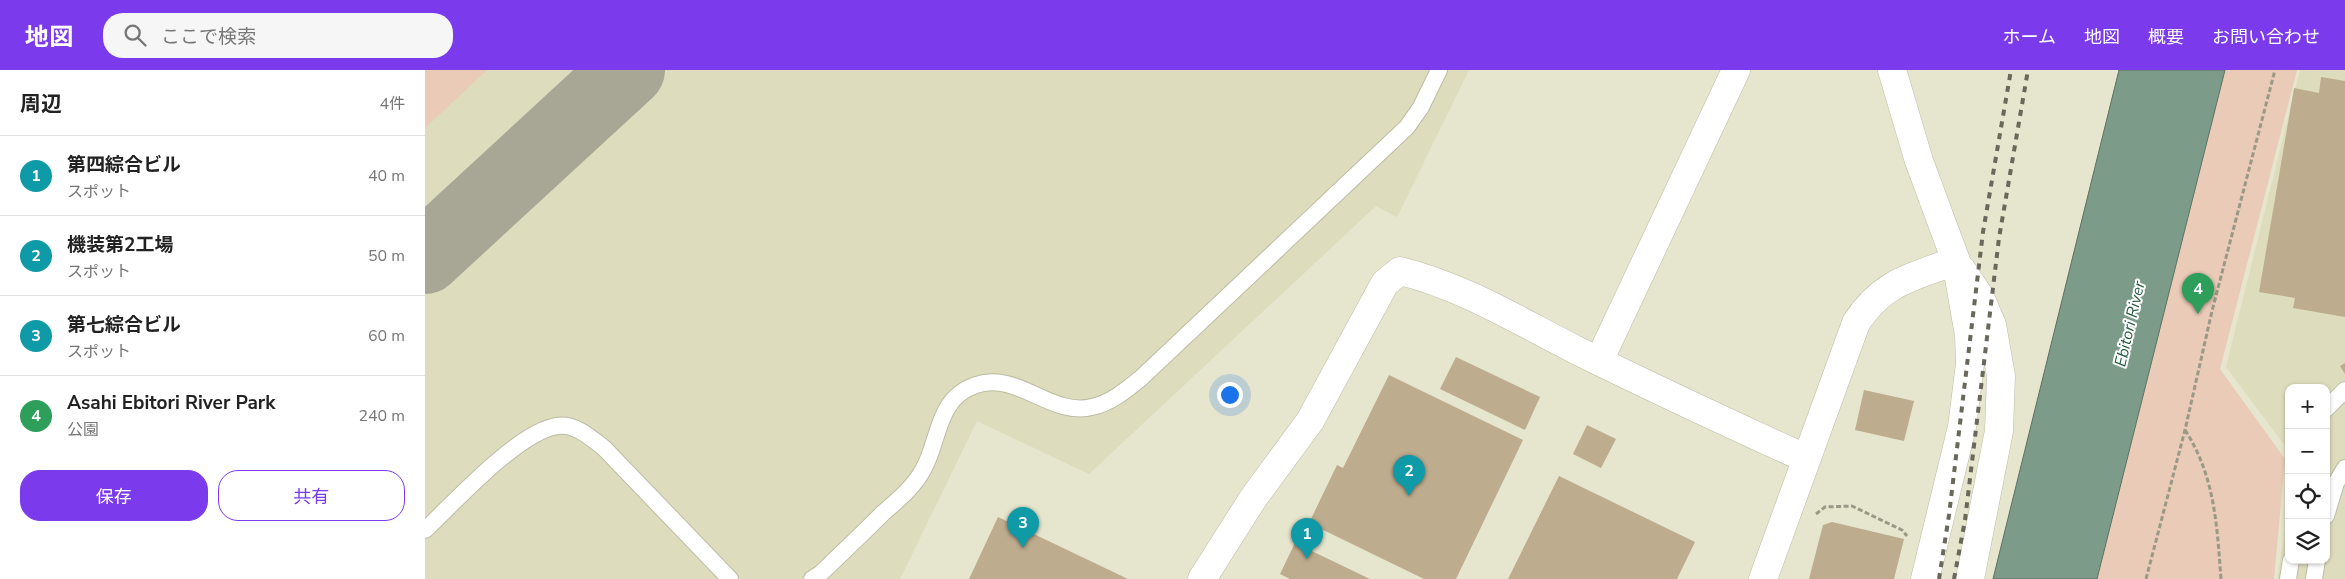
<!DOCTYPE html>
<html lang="ja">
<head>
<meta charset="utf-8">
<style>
	:root { --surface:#fff; --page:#f6f6f6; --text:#222; --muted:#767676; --line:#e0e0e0; --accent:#7c3aed }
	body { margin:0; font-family:"Nunito Sans","Noto Sans JP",sans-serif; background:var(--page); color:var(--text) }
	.controls { position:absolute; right:15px; bottom:15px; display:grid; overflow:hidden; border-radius:10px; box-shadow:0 1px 4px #0004 }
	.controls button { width:45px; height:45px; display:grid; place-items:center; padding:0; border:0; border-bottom:1px solid var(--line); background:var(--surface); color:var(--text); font:25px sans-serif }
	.you { position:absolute; left:804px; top:324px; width:18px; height:18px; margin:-12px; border:4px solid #fff; border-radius:50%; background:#1a73e8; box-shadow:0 0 0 8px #1a73e833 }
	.badge { display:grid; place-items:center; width:32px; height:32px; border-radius:50%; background:var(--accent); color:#fff; font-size:16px; font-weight:700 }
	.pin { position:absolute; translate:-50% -41px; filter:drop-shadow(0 1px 2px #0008) }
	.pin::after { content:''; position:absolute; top:26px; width:18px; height:15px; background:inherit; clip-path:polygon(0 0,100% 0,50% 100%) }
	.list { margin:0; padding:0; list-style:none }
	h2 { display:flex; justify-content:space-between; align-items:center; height:65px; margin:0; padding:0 20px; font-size:21px }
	h2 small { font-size:16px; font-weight:400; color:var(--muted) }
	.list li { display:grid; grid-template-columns:32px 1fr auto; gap:15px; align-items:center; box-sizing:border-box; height:80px; padding:0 20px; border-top:1px solid var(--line) }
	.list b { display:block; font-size:19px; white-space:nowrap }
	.list p { margin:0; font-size:16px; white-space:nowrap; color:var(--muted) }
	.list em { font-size:16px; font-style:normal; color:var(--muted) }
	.actions { display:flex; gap:10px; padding:15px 20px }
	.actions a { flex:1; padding:11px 0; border:1px solid var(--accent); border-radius:20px; text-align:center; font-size:18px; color:var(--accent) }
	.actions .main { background:var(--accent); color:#fff }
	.icon { flex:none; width:28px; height:28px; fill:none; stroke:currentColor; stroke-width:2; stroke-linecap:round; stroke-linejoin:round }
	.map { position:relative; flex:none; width:1920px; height:509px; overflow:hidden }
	header { display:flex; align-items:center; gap:30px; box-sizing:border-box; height:70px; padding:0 25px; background:var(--accent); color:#fff }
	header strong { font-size:24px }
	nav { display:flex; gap:28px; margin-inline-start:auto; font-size:18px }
	.search { width:350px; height:45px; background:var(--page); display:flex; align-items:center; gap:12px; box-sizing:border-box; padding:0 18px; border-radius:20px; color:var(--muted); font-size:19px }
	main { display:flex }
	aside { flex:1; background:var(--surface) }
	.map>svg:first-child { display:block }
	.built { fill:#dddcbc }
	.green { fill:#eacbb8 }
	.water { fill:#7c9c89; stroke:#5b7162 }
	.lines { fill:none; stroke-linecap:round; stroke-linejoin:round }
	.taxiway { stroke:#a8a694; stroke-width:74 }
	.building { fill:#beac8e }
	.lane-casing { stroke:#bdbca5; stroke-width:18 }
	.street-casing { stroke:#bdbca5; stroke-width:29 }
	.secondary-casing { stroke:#bdbca5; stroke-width:29 }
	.path { stroke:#9a9987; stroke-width:3; stroke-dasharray:5 2.5; stroke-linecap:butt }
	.lane { stroke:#fff; stroke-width:16 }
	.street { stroke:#fff; stroke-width:28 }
	.secondary { stroke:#fff; stroke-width:28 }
	.rail { stroke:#69685a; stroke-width:4; stroke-dasharray:6 6; stroke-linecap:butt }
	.labels { text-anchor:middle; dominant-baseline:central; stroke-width:4; stroke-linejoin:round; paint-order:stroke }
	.water-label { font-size:16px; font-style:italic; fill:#255d40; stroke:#fff }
</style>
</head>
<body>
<header>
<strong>地図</strong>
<div class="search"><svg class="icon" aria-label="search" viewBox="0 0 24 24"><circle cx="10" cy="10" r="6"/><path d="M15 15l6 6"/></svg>ここで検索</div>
<nav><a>ホーム</a><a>地図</a><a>概要</a><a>お問い合わせ</a></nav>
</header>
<main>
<aside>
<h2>周辺<small>4件</small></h2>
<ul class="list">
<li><span class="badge" style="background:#0f9aa8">1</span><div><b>第四綜合ビル</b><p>スポット</p></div><em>40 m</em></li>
<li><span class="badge" style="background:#0f9aa8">2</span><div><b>機装第2工場</b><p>スポット</p></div><em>50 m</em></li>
<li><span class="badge" style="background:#0f9aa8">3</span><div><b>第七綜合ビル</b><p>スポット</p></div><em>60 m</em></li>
<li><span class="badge" style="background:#2e9e5b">4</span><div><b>Asahi Ebitori River Park</b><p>公園</p></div><em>240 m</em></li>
</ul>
<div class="actions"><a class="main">保存</a><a>共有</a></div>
</aside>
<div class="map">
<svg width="1920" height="509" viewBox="0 0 1920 509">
	<rect width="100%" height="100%" fill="#e6e5cd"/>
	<g class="built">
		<polygon points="0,0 1044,0 972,147 951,136 664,404 552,351 475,509 0,509"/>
		<polygon points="1875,0 1920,0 1920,509 1852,509 1864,437 1864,490 1901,490 1901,318 1864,318 1864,381 1801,297"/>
	</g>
	<g class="green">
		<polygon points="0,0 62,0 0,58"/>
		<polygon points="1800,0 1872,0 1795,299 1860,389 1849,509 1672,509"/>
	</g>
	<polygon class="water" points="1694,0 1800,0 1672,509 1568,509"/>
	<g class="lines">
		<polyline class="taxiway" points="0,187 203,0"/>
	</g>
	<g class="building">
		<polygon points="1896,7 1920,11 1920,247 1868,238 1870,228 1834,222 1869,18 1894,23"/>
		<polygon points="1031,287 1115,327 1100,360 1015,319"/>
		<polygon points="1920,293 1920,304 1915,296"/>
		<polygon points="964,305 1098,370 1031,509 999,509 884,453 912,395 918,398"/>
		<polygon points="1439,320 1489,331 1479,371 1430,360"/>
		<polygon points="1162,355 1191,369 1176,398 1148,384"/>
		<polygon points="1134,406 1270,472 1252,509 1083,509"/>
		<polygon points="573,447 703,509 544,509"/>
		<polygon points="1407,452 1479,469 1469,509 1384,509 1398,455"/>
		<polygon points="870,473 945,509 865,509 855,504"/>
	</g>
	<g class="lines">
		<defs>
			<g id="lane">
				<polyline points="1901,339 1920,320"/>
				<polyline points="1901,446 1911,413 1920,398"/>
				<path d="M0,460C30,432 93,362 132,356C150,353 166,368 179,378L305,509"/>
				<path d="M387,509L395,504C416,484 437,464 458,443C473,430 490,416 499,398C515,368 512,328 551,315C594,301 625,347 667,337C686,333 701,320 716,308L982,57L996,37L1014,0"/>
				<polyline points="1863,509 1866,490"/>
				<polyline points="1889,509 1892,490"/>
			</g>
			<polyline id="street" points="1174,291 1311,0"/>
			<g id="secondary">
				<polyline points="1467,0 1494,91 1531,191 1544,265 1545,294 1537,357 1500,509"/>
				<polyline points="1537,200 1555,227 1567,255 1576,306 1574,361 1545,509"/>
				<path d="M777,509L829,427L885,351L960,213L975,201C1037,216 1094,251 1151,280C1226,317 1303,353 1380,388"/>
				<path d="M1338,509L1431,253C1457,212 1487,207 1531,191"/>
			</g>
		</defs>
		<use href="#lane" class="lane-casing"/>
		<use href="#street" class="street-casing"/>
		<use href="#secondary" class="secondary-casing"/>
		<g class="path">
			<path d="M1760,360C1790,406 1792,456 1796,509"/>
			<polyline points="1391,444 1400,437 1427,436 1477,460 1482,466"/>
			<polyline points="1721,509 1760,360 1787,241 1850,0"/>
		</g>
		<use href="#lane" class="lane"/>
		<use href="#street" class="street"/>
		<use href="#secondary" class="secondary"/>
		<g class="rail">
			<polyline points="1514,509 1524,445 1558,162 1586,0"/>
			<polyline points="1529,509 1540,450 1574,168 1603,0"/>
		</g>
	</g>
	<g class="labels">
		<g class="water-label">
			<text transform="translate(1705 254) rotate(-77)">Ebitori River</text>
		</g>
	</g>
</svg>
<div class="controls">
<button>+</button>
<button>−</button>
<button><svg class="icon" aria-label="locate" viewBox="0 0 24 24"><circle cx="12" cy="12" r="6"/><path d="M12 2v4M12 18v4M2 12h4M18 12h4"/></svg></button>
<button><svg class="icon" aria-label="layers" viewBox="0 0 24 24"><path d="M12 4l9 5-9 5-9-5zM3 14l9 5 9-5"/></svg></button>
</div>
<div class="you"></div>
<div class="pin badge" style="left:882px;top:489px;background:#0f9aa8">1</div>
<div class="pin badge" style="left:984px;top:426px;background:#0f9aa8">2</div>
<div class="pin badge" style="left:598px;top:478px;background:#0f9aa8">3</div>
<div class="pin badge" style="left:1773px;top:244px;background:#2e9e5b">4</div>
</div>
</main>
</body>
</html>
